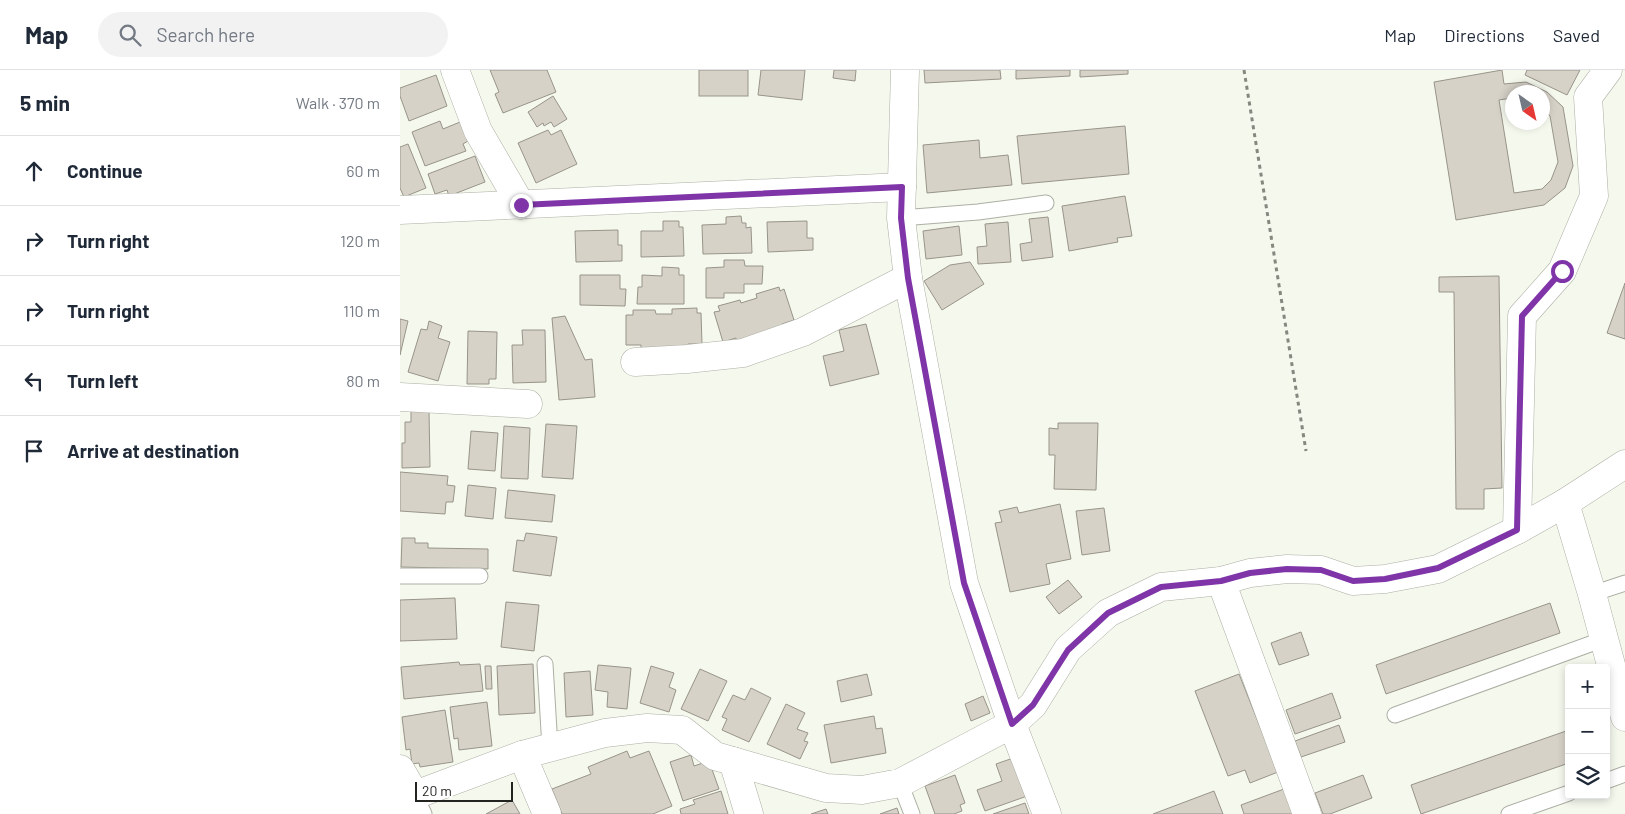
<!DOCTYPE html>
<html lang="en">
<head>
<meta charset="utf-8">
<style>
	:root { --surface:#fff; --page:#f2f2f3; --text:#1f2937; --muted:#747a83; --line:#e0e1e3 }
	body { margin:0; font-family:Barlow,sans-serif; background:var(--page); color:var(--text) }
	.controls { position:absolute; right:15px; bottom:15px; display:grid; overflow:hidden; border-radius:5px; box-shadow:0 2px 8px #0003 }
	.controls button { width:45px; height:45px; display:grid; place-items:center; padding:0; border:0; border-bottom:1px solid var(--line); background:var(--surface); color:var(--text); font:25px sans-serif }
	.compass { position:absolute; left:1105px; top:15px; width:45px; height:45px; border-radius:50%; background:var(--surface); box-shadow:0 2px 8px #0003; rotate:146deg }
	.scale { position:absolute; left:15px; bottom:12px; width:98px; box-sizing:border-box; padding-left:5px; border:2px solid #22241f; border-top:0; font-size:14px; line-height:18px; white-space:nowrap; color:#22241f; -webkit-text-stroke:4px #fff; paint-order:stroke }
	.stop { position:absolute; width:15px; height:15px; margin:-11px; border:4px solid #7f35a8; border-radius:50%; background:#fff }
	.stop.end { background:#7f35a8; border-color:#fff; box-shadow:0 1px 5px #0008 }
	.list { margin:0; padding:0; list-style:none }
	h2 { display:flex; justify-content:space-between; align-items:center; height:65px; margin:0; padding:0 20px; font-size:21px }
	h2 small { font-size:16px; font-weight:400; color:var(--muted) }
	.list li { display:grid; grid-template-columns:32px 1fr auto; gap:15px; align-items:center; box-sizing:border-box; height:70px; padding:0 20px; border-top:1px solid var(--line) }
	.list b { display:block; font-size:19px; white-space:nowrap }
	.list em { font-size:16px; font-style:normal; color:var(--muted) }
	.icon { flex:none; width:28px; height:28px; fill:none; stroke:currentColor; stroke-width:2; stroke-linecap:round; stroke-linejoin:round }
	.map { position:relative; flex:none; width:1225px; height:744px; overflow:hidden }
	header { display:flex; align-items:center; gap:30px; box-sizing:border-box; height:70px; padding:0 25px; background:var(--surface); border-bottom:1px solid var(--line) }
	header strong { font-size:24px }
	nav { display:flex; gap:28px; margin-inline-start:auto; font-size:18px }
	.search { width:350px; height:45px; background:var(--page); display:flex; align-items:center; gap:12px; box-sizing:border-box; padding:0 18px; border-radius:28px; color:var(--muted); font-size:19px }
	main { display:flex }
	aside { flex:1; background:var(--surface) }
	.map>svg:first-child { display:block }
	.building { fill:#d7d2c8; stroke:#98948a; fill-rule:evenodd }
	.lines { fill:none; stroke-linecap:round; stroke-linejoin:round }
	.service-casing { stroke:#acafa4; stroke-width:17 }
	.minor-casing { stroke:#acafa4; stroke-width:29 }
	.path { stroke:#868880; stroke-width:3; stroke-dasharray:4 4; stroke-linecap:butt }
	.service { stroke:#fff; stroke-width:15 }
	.minor { stroke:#fff; stroke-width:28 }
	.route { stroke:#7f35a8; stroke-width:6 }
</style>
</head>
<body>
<header>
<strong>Map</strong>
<div class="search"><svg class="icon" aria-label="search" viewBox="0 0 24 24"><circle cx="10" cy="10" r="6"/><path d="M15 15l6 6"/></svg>Search here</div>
<nav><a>Map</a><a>Directions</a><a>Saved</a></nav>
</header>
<main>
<aside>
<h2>5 min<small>Walk · 370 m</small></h2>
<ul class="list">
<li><svg class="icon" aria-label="ahead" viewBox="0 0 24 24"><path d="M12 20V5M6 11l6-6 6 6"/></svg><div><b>Continue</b></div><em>60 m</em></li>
<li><svg class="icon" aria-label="right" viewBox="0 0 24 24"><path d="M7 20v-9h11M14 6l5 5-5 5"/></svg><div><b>Turn right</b></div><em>120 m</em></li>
<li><svg class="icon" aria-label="right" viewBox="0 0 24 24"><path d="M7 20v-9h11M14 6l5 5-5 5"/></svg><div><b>Turn right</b></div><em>110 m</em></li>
<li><svg class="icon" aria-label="left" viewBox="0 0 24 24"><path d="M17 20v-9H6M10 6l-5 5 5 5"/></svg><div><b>Turn left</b></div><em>80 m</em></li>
<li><svg class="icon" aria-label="arrive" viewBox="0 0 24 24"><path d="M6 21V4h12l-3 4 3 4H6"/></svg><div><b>Arrive at destination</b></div></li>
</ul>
</aside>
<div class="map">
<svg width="1225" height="744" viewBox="0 0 1225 744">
	<rect width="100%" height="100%" fill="#f5f8ed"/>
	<g class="building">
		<polygon points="90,0 147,0 156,22 103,43 95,24 99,22"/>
		<rect x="299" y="0" width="49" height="26"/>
		<polygon points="361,0 405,0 402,30 358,25"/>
		<polygon points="434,0 456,0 455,11 433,8"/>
		<polygon points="524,0 600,0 601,9 525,13"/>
		<polygon points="616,0 670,0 670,6 616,9"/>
		<polygon points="680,0 728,0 728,4 680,7"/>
		<path d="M1102,0L1104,14L1126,12L1147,22L1163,37L1173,96L1165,118L1144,135L1056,150L1034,12ZM1112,22H1142V38L1150,46L1158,92L1151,110L1142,119L1114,123L1099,30L1112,28Z"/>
		<polygon points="1127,0 1180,0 1167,25 1125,5"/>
		<polygon points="36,5 47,36 9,51 0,26 0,18"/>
		<polygon points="153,26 167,49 154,57 151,52 144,56 143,53 137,57 128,42"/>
		<polygon points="40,51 43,59 60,52 68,71 63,74 66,81 25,96 12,62"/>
		<polygon points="725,56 729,104 622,114 617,66"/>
		<polygon points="148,60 151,65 161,60 177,94 136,113 118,73"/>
		<polygon points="579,70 580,88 608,85 612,115 527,123 523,75"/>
		<polygon points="8,74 26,118 4,127 0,118 0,77"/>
		<polygon points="75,86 85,112 49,126 47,120 35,124 28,104"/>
		<polygon points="725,126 732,166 717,168 718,172 669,181 662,136"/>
		<polygon points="341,146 342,153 346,153 346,158 351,157 352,183 303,184 302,155 326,154 326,147"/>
		<polygon points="648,147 653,187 622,191 620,174 632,172 629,149"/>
		<polygon points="263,151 279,151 279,157 283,157 284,186 241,187 241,161 263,161"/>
		<polygon points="407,151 407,168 413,168 413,180 368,182 367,152"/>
		<polygon points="608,152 611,192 578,194 577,177 587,176 585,154"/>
		<polygon points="559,156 562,185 526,189 523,161"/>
		<polygon points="218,160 218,175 222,175 222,191 176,192 175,161"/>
		<polygon points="324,190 344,190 345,196 363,196 362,214 344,214 344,223 324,223 324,228 306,228 306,198 324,197"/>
		<polygon points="570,192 584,214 542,240 524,211 550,195"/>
		<polygon points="262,197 279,198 279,205 284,205 284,234 237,234 238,217 242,217 242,205 262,206"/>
		<polygon points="180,205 220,205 220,219 226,219 225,236 180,235"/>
		<polygon points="1099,206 1102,418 1084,419 1084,439 1056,439 1054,222 1039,222 1039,207"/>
		<polygon points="1225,213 1225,269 1207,263"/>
		<polygon points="379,217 380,221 384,219 394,250 382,254 383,258 337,272 336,268 323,272 314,242 320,241 318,236 340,230 341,233 357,228 356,224"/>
		<polygon points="297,238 297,243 301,243 302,274 288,274 288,278 241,279 241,275 226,275 226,245 233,245 233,240 255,240 256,244 272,244 272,239"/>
		<polygon points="165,246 185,290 192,289 195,327 159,330 152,248"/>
		<polygon points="0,249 8,251 0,285"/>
		<polygon points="29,251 42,256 38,268 50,272 38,311 8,302 21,259 27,260"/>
		<polygon points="466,254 479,304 430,316 423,286 444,281 439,260"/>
		<polygon points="122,260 145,260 146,312 113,313 112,275 123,275"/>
		<polygon points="68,261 97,262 96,309 89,309 89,314 67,314"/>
		<polygon points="11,341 29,341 30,397 2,398 2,373 5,373 5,352 11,352"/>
		<polygon points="658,353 698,353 696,420 654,419 655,385 649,385 649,358 658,359"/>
		<polygon points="146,354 177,356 173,409 142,407"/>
		<polygon points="104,356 130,358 128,409 101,408"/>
		<polygon points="71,361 98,363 95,401 68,399"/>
		<polygon points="0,402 48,406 47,415 55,416 53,432 46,432 45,444 0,441"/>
		<polygon points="68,415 96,418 93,449 65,446"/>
		<polygon points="108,420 155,425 152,452 105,448"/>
		<polygon points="660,434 671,489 646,494 650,514 610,522 595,453 602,452 599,441 617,437 619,443"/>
		<polygon points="704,438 710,481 682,485 676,441"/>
		<polygon points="126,463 157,467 151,506 113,501 117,470 124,471"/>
		<polygon points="2,468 15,468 15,473 28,473 28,478 88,479 88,499 1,497"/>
		<polygon points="668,510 682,527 659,544 646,527"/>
		<polygon points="55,528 57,569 0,571 0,530"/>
		<polygon points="106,532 139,535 134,581 101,577"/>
		<polygon points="1150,533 1160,563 986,624 976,595"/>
		<polygon points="901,562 909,585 879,595 871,573"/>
		<polygon points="59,592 60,595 80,594 83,621 4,629 1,597"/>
		<polygon points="133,594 135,643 99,645 97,596"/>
		<polygon points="198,595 231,598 227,639 207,637 208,622 195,620"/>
		<polygon points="85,596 91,596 92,619 86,619"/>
		<polygon points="251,596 274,603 269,617 276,620 269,642 240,633"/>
		<polygon points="300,599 327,611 308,651 281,639"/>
		<polygon points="190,601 193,645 166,647 164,603"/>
		<polygon points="467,604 472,625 441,632 437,611"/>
		<polygon points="839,604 878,702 850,713 845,700 828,706 795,621"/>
		<polygon points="351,618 371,628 349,672 322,660 327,649 322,647 333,625 345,630"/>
		<polygon points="932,623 941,648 895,664 886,640"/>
		<polygon points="583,626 590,643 571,651 565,634"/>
		<polygon points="87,632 92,676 59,680 58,668 54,669 50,637"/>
		<polygon points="386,634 405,643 397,659 408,663 404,671 408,672 400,689 367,674"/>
		<polygon points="45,640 53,692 20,697 19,693 12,694 10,679 6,680 2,647"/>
		<polygon points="474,646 476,659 482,658 486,683 431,693 424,655"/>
		<polygon points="939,655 945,672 901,687 895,671"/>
		<polygon points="1169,660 1169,693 1021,744 1011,715"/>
		<polygon points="227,681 230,688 249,681 272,736 253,744 162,744 152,719 191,704 188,697"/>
		<polygon points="291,685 294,696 309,691 319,719 283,731 270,692"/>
		<polygon points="616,687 630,725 585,741 577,720 602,711 596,694"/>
		<polygon points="555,705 565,733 560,735 562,741 554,744 535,744 525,716"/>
		<polygon points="963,705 972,728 930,744 923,744 915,723"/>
		<polygon points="884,719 893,744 844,744 841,735"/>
		<polygon points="321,721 328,744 281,744 280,739 295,734 293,730"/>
		<polygon points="814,721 823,744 753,744"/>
		<polygon points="112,730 120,744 86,744"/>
		<polygon points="625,733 629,744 593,744"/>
		<polygon points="497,738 499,744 480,744"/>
		<polygon points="426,739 428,744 411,744"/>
	</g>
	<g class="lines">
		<defs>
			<g id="service">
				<polyline points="501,148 578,142 646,133"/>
				<polyline points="0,506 80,506"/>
				<polyline points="1192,524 1225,513"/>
				<polyline points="145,594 150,678"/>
				<polyline points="995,645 1204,569"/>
				<polyline points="1206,711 1225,704"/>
				<polyline points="500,713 512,744"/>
				<polyline points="15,725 24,744"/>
				<polyline points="1109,744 1169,723"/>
			</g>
			<g id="minor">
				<polyline points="55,0 78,61 121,135"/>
				<polyline points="505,0 501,148 508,208 564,513 612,654 647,744"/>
				<polyline points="0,140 502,117"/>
				<polyline points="235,292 287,289 343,283 403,262 508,208"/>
				<polyline points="0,327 128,334"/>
				<polyline points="1165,433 1192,524 1225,647"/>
				<polyline points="1117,460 1122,246 1162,201 1194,126 1188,27 1208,0"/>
				<polyline points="821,511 907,744"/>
				<polyline points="122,685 147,744"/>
				<polyline points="333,691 349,744"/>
				<polyline points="0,699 15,725"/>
				<polyline points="0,742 15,725 122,685 205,663 247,658 282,660 315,686 426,718 462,720 500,713 612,654 633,635 668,579 708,543 761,517 821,511 850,503 887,499 921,500 953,511 985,509 1038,499 1117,460 1165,433 1225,394"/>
			</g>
		</defs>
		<use href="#service" class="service-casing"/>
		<use href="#minor" class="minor-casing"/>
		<polyline class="path" points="844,0 906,381"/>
		<use href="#service" class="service"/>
		<use href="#minor" class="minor"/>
	</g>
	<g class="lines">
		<polyline class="route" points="121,135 502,117 501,148 508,208 564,513 612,654 633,635 668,580 708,543 761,517 821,511 850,503 887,499 921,500 953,511 985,509 1038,498 1117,460 1122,246 1162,201"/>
	</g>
</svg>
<div class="controls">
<button>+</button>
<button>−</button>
<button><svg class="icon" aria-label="layers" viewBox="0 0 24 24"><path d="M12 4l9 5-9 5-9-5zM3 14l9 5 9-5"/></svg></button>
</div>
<svg class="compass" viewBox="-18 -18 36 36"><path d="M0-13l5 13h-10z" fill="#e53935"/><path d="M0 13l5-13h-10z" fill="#747a83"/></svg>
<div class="scale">20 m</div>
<div class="stop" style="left:1162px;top:201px"></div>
<div class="stop end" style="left:121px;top:135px"></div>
</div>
</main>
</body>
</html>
